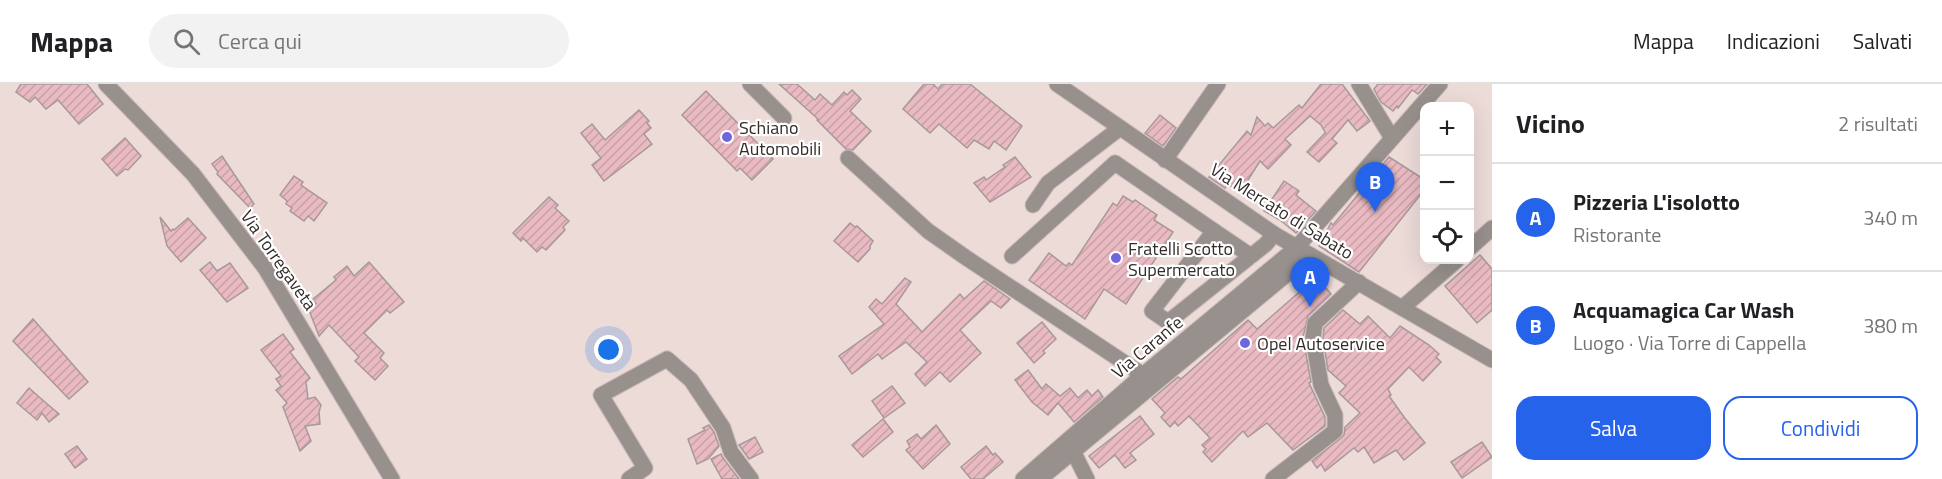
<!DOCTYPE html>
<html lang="it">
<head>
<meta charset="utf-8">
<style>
	:root { --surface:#fff; --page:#f2f2f2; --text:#202124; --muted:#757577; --line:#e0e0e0; --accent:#2563eb }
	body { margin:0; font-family:"Titillium Web",sans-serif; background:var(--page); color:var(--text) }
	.controls { position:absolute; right:18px; top:18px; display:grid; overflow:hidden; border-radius:12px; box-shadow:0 6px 24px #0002 }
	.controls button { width:54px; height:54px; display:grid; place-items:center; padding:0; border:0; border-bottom:2px solid var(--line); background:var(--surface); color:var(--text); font:30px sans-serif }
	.you { position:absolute; left:609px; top:266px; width:21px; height:21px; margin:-15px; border:4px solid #fff; border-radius:50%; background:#1a73e8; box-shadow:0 0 0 9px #1a73e833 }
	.badge { display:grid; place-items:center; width:39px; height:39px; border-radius:50%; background:var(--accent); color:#fff; font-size:20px; font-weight:700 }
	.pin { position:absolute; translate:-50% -50px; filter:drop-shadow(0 2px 3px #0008) }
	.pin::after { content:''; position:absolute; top:32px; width:21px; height:18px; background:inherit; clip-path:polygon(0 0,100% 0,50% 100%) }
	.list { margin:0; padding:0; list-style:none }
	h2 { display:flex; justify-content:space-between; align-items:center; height:78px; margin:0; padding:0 24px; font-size:26px }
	h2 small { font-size:20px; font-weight:400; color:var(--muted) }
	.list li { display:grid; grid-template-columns:39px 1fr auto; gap:18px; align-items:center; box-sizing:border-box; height:108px; padding:0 24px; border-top:2px solid var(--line) }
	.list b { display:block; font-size:22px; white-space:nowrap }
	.list p { margin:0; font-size:20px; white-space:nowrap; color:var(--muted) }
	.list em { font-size:20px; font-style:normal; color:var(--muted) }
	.actions { display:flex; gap:12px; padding:18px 24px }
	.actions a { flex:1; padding:14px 0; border:2px solid var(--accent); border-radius:18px; text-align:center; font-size:21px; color:var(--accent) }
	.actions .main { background:var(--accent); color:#fff }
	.icon { flex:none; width:33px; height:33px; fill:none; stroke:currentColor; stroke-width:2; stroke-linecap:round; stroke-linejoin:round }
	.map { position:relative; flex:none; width:1492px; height:395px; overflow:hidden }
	header { display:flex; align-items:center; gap:36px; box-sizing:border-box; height:84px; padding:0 30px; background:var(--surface); border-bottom:2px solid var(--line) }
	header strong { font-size:28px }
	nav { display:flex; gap:33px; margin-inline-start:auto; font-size:21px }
	.search { width:420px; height:54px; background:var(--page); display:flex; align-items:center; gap:15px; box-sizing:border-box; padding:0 21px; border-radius:33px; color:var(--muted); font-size:22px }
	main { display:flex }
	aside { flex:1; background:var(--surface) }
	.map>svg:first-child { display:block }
	.building { fill:url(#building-hatch); stroke:#a9989b; stroke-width:1.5 }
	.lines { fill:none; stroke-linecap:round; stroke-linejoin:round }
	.minor-casing { stroke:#c7b8b5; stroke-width:17 }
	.minor { stroke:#97908d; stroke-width:15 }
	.poi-dot { fill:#6f65df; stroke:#fff; stroke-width:2 }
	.labels { text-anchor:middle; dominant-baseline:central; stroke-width:4.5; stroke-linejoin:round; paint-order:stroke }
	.poi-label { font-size:18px; fill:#312b2a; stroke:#fff; text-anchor:start }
	.street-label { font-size:18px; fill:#312b2a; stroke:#fff }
</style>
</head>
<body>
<header>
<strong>Mappa</strong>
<div class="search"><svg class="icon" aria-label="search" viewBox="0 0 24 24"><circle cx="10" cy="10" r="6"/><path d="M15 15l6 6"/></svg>Cerca qui</div>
<nav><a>Mappa</a><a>Indicazioni</a><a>Salvati</a></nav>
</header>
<main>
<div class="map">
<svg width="1492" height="395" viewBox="0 0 1492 395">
	<defs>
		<pattern id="building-hatch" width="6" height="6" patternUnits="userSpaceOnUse" patternTransform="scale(1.5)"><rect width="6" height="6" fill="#e9bac2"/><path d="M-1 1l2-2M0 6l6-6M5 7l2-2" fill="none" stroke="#c8a0a7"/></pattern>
	</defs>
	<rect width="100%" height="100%" fill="#eddbd8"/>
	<g class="building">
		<polygon points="21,0 87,0 103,20 79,40 58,16 46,25 35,13 30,18 16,8"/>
		<polygon points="779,0 797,0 815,16 820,10 832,21 844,8 847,11 852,6 861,15 850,27 871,47 853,66 846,65 817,36 818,35"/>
		<polygon points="924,0 933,0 938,5 942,0 970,0 1022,42 1006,66 994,57 989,65 974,56 967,64 939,40 930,49 903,25"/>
		<polygon points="1321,0 1342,0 1370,37 1357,47 1348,36 1332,55 1337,59 1319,78 1307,68 1325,49 1326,50 1321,41 1310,32 1285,55 1291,61 1268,85 1260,77 1241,107 1228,101 1225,104 1209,93 1247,47 1251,51 1257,33 1265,42 1268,39 1273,44 1299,21 1302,24"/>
		<polygon points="1378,0 1427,0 1418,10 1412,6 1398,24 1397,22 1393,27 1381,18 1374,5"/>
		<polygon points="706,7 773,75 752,96 740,84 737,87 682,31"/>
		<polygon points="639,26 649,37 647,39 651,44 644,50 652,60 604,97 592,81 601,74 581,49 592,40 605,56"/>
		<polygon points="1160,31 1176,44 1163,62 1145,49"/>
		<polygon points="125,54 141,72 128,86 125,85 117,92 102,75"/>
		<polygon points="222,72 254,120 250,124 217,90 218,88 212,80"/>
		<polygon points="1015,73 1031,93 990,118 974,99 984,93 986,96 1005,83 1003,81"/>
		<polygon points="1389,73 1425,96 1425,105 1359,188 1319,162 1331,139 1333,141"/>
		<polygon points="294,92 303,98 301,101 327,119 314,137 308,132 304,137 290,127 292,124 286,120 287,117 280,111"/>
		<polygon points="1284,97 1299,107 1296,111 1316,127 1296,149 1280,136 1264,127"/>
		<polygon points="1123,112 1133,118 1135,116 1157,131 1154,136 1173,148 1126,220 1104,205 1085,235 1029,196 1049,169 1066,182 1069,179 1072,181 1113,119 1117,122"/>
		<polygon points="549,113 558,121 555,124 569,137 563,143 565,146 546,166 542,163 537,168 523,154 521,157 513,149"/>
		<polygon points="160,133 171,147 173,145 174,146 188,134 206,154 181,178 167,162"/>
		<polygon points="850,139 855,143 857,142 873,157 870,162 870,165 858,178 834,157"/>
		<polygon points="1480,171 1492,185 1492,226 1477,239 1445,202"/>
		<polygon points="210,178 217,187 230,179 248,204 227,218 200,186"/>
		<polygon points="369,178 404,218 390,229 387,226 364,249 384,269 380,274 388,282 375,296 355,277 359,273 329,241 319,252 309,226 316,219 312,216 336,196 334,193 347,182 354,192"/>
		<polygon points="1308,187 1319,193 1318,195 1331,210 1308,232 1303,253 1311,298 1309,299 1325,333 1325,342 1293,366 1267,339 1248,353 1243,347 1212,378 1203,368 1206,365 1202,361 1210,354 1189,332 1178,342 1175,338 1170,343 1161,333 1165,329 1152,315 1178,293 1181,295 1248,236 1257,245 1305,203 1300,200"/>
		<polygon points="905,194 911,198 896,220 922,248 960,210 964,215 984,197 1010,215 1001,224 991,217 960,246 981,269 950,298 940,288 925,302 915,290 927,278 906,258 882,275 878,270 852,290 839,272 884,240 869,223 876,215 882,220"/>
		<polygon points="1343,226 1360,240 1368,232 1390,254 1400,242 1429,261 1439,270 1436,273 1441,278 1423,297 1409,283 1388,305 1391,311 1389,312 1404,333 1425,359 1404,376 1396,366 1374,379 1364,363 1358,368 1354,364 1325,387 1321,380 1317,384 1312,377 1341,354 1344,351 1345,343 1360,329 1339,309 1346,302 1328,286 1323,254 1324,244"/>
		<polygon points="33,235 88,298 69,315 13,257"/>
		<polygon points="1042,238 1056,255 1043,267 1045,269 1034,279 1017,259"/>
		<polygon points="283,250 294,265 290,268 310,294 306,298 308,315 315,313 321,321 319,328 320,340 305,342 311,357 300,367 283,323 287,319 276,306 281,302 276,295 281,292 261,266"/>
		<polygon points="1028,286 1042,305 1046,300 1060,312 1070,304 1078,314 1087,306 1092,312 1098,306 1103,313 1074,338 1058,319 1048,331 1032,318 1015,296"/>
		<polygon points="892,302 905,319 884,334 872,317"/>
		<polygon points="29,304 46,319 59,330 49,338 42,329 37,336 17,319"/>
		<polygon points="1140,332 1154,350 1130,369 1136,376 1125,384 1115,371 1099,384 1089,372"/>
		<polygon points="883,335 893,348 863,373 852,361"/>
		<polygon points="709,341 714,348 719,362 708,375 697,380 688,355 705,346 703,344"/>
		<polygon points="936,341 950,360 923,385 906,366 910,363 907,357 917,350 921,355"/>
		<polygon points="755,353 763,368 749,375 739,361"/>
		<polygon points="1482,358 1492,373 1462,394 1451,378"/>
		<polygon points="77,362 87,375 75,384 65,370"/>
		<polygon points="986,362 993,371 995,369 1003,378 983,395 971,395 961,383"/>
		<polygon points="721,370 723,374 739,395 722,395 711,375"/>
	</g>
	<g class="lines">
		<defs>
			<g id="minor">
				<polyline points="106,0 193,90 265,184 392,395"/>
				<polyline points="750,0 784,34"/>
				<polyline points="1057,0 1274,150 1492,276"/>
				<polyline points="1359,0 1392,54"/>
				<polyline points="848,74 928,147 965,173 1143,291"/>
				<polyline points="1165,76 1218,0"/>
				<polyline points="1115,79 1214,147"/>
				<polyline points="1033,121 1048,99 1120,44"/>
				<polyline points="1470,164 1492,144"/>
				<polyline points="1012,172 1115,79"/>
				<polyline points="1251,172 1214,147 1152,227 1168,238 1266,160 1274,150"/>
				<polyline points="1402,224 1457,176"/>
				<polyline points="1073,367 1087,395"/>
				<polyline points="629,395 645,384 601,311 667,275 691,296 723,344 731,368 751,395"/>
				<polyline points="1023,395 1143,291 1297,163 1440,0"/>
				<polyline points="1040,395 1310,171"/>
				<polyline points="1273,395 1335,347 1335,331 1321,301 1313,254 1315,239 1359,198"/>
			</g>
		</defs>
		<use href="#minor" class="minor-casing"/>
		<use href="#minor" class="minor"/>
	</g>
	<g class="poi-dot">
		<circle cx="727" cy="53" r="6"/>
		<circle cx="1116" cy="174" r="6"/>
		<circle cx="1245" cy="259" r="6"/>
	</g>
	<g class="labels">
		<g class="poi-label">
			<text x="739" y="43">Schiano<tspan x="739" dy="21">Automobili</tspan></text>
			<text x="1128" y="164">Fratelli Scotto<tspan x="1128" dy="21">Supermercato</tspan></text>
			<text x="1257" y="259">Opel Autoservice</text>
		</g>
		<g class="street-label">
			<text transform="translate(1282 127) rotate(32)">Via Mercato di Sabato</text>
			<text transform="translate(279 176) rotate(55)">Via Torregaveta</text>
			<text transform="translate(1147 263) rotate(-40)">Via Caranfe</text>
		</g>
	</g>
</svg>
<div class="controls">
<button>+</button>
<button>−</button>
<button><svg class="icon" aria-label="locate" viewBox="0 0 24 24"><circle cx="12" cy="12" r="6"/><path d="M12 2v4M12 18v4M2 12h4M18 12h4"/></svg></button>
</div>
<div class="you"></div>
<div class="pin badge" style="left:1310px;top:223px">A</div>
<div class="pin badge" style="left:1375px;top:128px">B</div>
</div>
<aside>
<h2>Vicino<small>2 risultati</small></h2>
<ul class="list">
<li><span class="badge">A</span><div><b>Pizzeria L'isolotto</b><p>Ristorante</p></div><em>340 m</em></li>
<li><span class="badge">B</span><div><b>Acquamagica Car Wash</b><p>Luogo · Via Torre di Cappella</p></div><em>380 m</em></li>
</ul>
<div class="actions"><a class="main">Salva</a><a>Condividi</a></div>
</aside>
</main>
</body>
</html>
